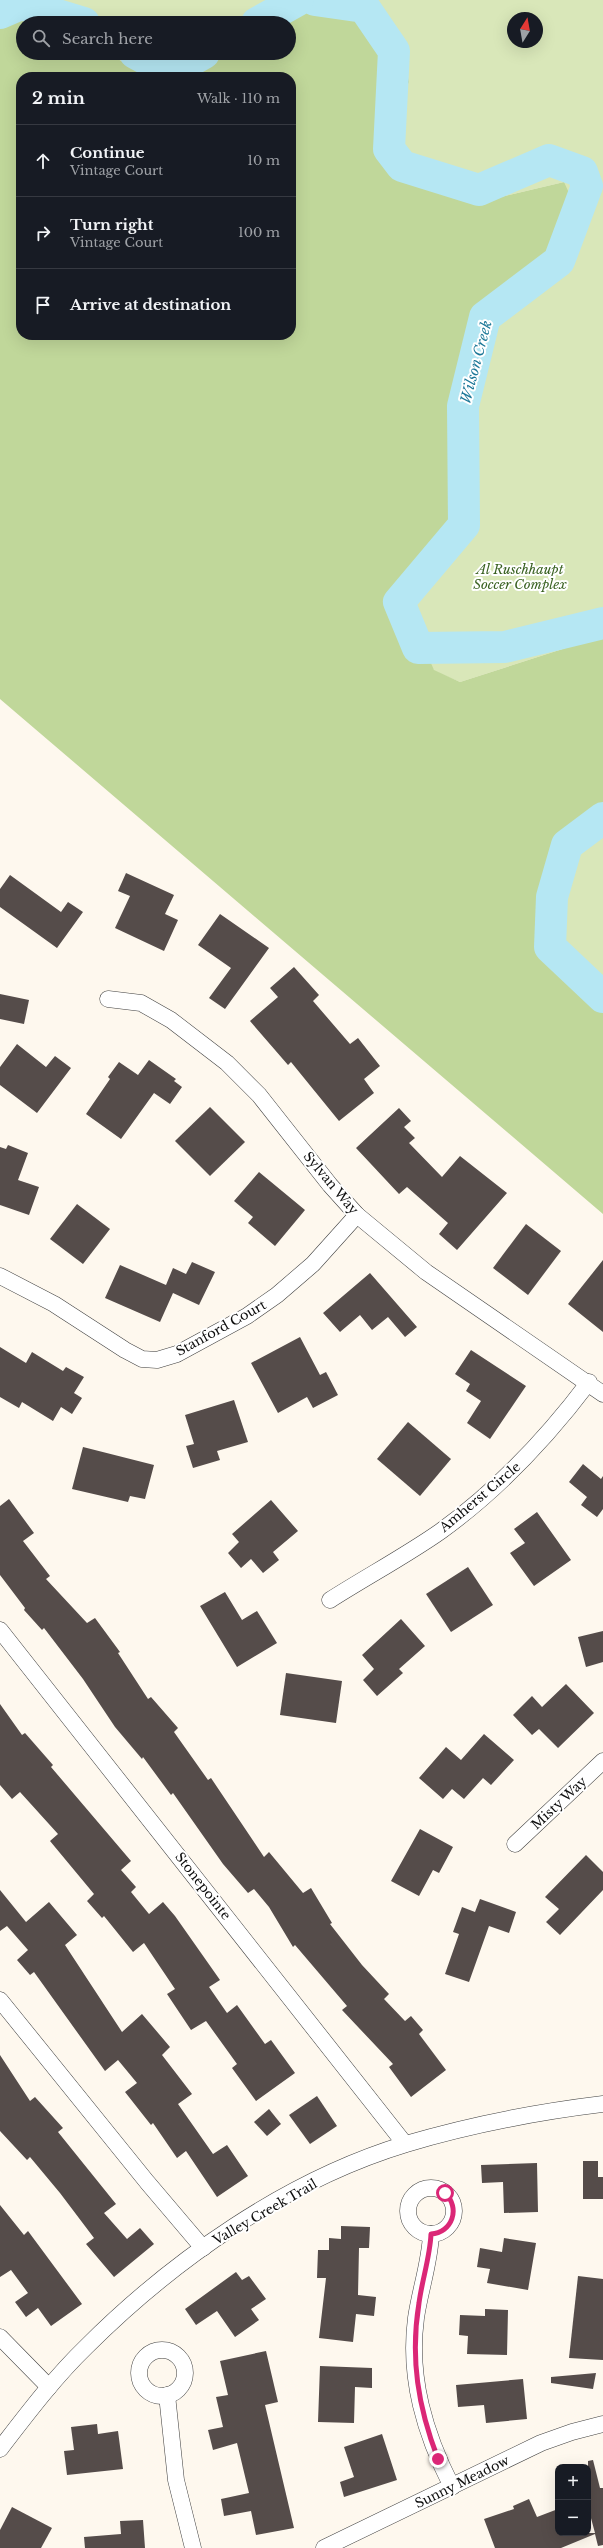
<!DOCTYPE html>
<html lang="en">
<head>
<meta charset="utf-8">
<style>
	:root { --surface:#171b24; --page:#242831; --text:#f1f3f6; --muted:#9ea1a6; --line:#363941 }
	body { margin:0; font-family:"Libre Baskerville",serif; background:var(--page); color:var(--text) }
	.controls { position:absolute; right:12px; bottom:12px; display:grid; overflow:hidden; border-radius:8px; box-shadow:0 4px 16px #0002 }
	.controls button { width:36px; height:36px; display:grid; place-items:center; padding:0; border:0; border-bottom:1px solid var(--line); background:var(--surface); color:var(--text); font:20px sans-serif }
	.compass { position:absolute; left:507px; top:12px; width:36px; height:36px; border-radius:50%; background:var(--surface); box-shadow:0 4px 16px #0002; rotate:11deg }
	.stop { position:absolute; width:12px; height:12px; margin:-9px; border:3px solid #db2777; border-radius:50%; background:#fff }
	.stop.end { background:#db2777; border-color:#fff; box-shadow:0 1px 4px #0008 }
	.list { margin:0; padding:0; list-style:none }
	h2 { display:flex; justify-content:space-between; align-items:center; height:52px; margin:0; padding:0 16px; font-size:17px }
	h2 small { font-size:13px; font-weight:400; color:var(--muted) }
	.list li { display:grid; grid-template-columns:26px 1fr auto; gap:12px; align-items:center; box-sizing:border-box; height:72px; padding:0 16px; border-top:1px solid var(--line) }
	.list b { display:block; font-size:15px; white-space:nowrap }
	.list p { margin:0; font-size:13px; white-space:nowrap; color:var(--muted) }
	.list em { font-size:13px; font-style:normal; color:var(--muted) }
	.icon { flex:none; width:22px; height:22px; fill:none; stroke:currentColor; stroke-width:2; stroke-linecap:round; stroke-linejoin:round }
	.map { position:relative; flex:none; width:603px; height:2548px; overflow:hidden }
	.search { position:absolute; background:var(--surface); box-shadow:0 4px 16px #0002; left:16px; top:16px; width:280px; height:44px; display:flex; align-items:center; gap:10px; box-sizing:border-box; padding:0 14px; border-radius:22px; color:var(--muted); font-size:15px }
	.panel { position:absolute; background:var(--surface); box-shadow:0 4px 16px #0002; left:16px; top:72px; width:280px; height:268px; border-radius:16px }
	.map>svg:first-child { display:block }
	.green { fill:#d9e7b9; fill-rule:evenodd }
	.forest { fill:#c0d79a; fill-rule:evenodd }
	.lines { fill:none; stroke-linecap:round; stroke-linejoin:round }
	.river { stroke:#b5e7f3; stroke-width:32 }
	.building { fill:#554c4a }
	.minor-casing { stroke:#404040; stroke-width:17 }
	.minor { stroke:#fff; stroke-width:16 }
	.route { stroke:#db2777; stroke-width:5 }
	.labels { text-anchor:middle; dominant-baseline:central; stroke-width:4; stroke-linejoin:round; paint-order:stroke }
	.park-label { font-size:13px; font-style:italic; fill:#396121; stroke:#fff }
	.street-label { font-size:13px; fill:#0d0d0d; stroke:#fff }
	.water-label { font-size:14px; font-style:italic; fill:#1d7898; stroke:#fff }
</style>
</head>
<body>
<div class="map">
<svg width="603" height="2548" viewBox="0 0 603 2548">
	<rect width="100%" height="100%" fill="#fef8ee"/>
	<g class="green">
		<polygon points="22,0 310,0 261,23 60,23"/>
		<path d="M339,0H603V636L460,682L434,671L401,592L458,521L476,337L547,288L564,182L488,200L400,155L397,123L409,82L403,40ZM513,18H537V42H513Z"/>
		<polygon points="108,53 196,53 146,76"/>
		<polygon points="603,823 603,1007 551,936 564,839"/>
	</g>
	<path class="forest" d="M10,0H22L60,23H23V53H108L146,76L196,53H289V23H261L310,0H339L403,40L409,82L397,123L400,155L488,200L564,182L584,226L547,288L476,337L458,521L401,592L434,670L460,682L603,636V823L564,839L551,936L603,1007V1214L0,699V4ZM21,77H291V335H21Z"/>
	<g class="lines">
		<g class="river">
			<polyline points="315,0 364,7 394,51 389,149 402,166 479,190 549,160 582,172 587,186 559,261 485,317 463,406 464,525 399,602 418,648 505,647 603,623"/>
			<polyline points="0,13 21,4 84,23"/>
			<polyline points="257,23 298,0"/>
			<polyline points="135,53 148,60 188,62 204,53"/>
			<polyline points="603,818 567,845 552,897 550,947 603,997"/>
		</g>
	</g>
	<g class="building">
		<polygon points="126,873 174,895 165,914 178,920 164,951 115,928 130,896 118,891"/>
		<polygon points="10,875 61,912 68,902 83,912 57,948 0,907 0,889"/>
		<polygon points="220,914 269,948 225,1009 209,998 231,968 198,945"/>
		<polygon points="294,967 319,995 313,1001 350,1044 358,1038 380,1066 364,1079 374,1093 339,1121 291,1062 288,1065 250,1021 278,997 270,988"/>
		<polygon points="0,994 29,1000 24,1024 0,1019"/>
		<polygon points="17,1044 46,1067 55,1056 71,1068 37,1113 0,1085 0,1067"/>
		<polygon points="149,1060 176,1079 174,1081 182,1087 170,1104 154,1093 121,1139 86,1114 110,1079 108,1077 119,1062 138,1075"/>
		<polygon points="210,1107 245,1142 210,1176 175,1141"/>
		<polygon points="399,1108 411,1121 404,1127 415,1138 409,1143 442,1177 460,1156 507,1193 457,1250 439,1234 448,1223 407,1187 399,1194 356,1148"/>
		<polygon points="8,1145 28,1153 18,1180 39,1187 29,1215 0,1205 0,1147 6,1149"/>
		<polygon points="259,1172 305,1210 275,1246 248,1223 253,1217 234,1201"/>
		<polygon points="77,1204 110,1229 83,1264 50,1239"/>
		<polygon points="526,1224 561,1251 528,1295 493,1268"/>
		<polygon points="603,1260 603,1332 568,1304"/>
		<polygon points="192,1262 215,1272 199,1305 173,1293 160,1322 105,1298 120,1265 166,1285 173,1268 186,1274"/>
		<polygon points="370,1273 417,1327 405,1337 388,1317 372,1330 360,1315 340,1332 323,1313"/>
		<polygon points="300,1337 320,1375 326,1372 338,1395 313,1408 307,1397 278,1413 251,1363"/>
		<polygon points="0,1347 26,1363 32,1352 63,1371 66,1367 84,1377 74,1393 82,1398 72,1414 61,1407 53,1421 22,1402 19,1408 0,1397"/>
		<polygon points="471,1350 526,1386 490,1439 467,1423 481,1401 466,1391 470,1384 455,1374"/>
		<polygon points="234,1400 248,1442 217,1451 220,1460 193,1468 186,1446 194,1444 185,1415"/>
		<polygon points="408,1422 451,1459 420,1496 377,1459"/>
		<polygon points="83,1447 154,1465 145,1499 130,1496 128,1502 72,1489"/>
		<polygon points="583,1464 601,1479 603,1476 603,1509 597,1517 581,1505 587,1497 569,1482"/>
		<polygon points="9,1499 34,1533 23,1541 50,1576 46,1579 87,1623 95,1618 120,1652 118,1653 148,1699 151,1697 178,1728 174,1732 208,1780 211,1778 264,1857 269,1852 303,1893 311,1888 332,1923 330,1924 362,1965 389,1994 384,1999 405,2021 411,2016 423,2030 419,2034 446,2070 411,2097 389,2067 393,2064 342,2010 347,2006 295,1945 293,1947 269,1907 254,1889 248,1893 223,1864 173,1793 171,1795 143,1757 142,1759 115,1727 83,1679 44,1628 42,1630 24,1610 25,1608 0,1575 0,1506"/>
		<polygon points="271,1500 298,1531 273,1552 279,1560 263,1573 251,1559 241,1568 228,1553 239,1542 232,1534"/>
		<polygon points="537,1512 571,1560 534,1586 510,1553 525,1543 514,1529"/>
		<polygon points="468,1567 493,1605 451,1632 426,1594"/>
		<polygon points="225,1592 242,1620 257,1611 277,1643 237,1667 200,1606"/>
		<polygon points="401,1619 425,1646 399,1669 403,1673 377,1696 363,1680 374,1669 362,1655"/>
		<polygon points="603,1631 603,1662 586,1667 578,1637"/>
		<polygon points="286,1673 342,1681 336,1723 280,1715"/>
		<polygon points="566,1684 594,1713 558,1748 539,1729 532,1735 513,1715 532,1696 542,1707"/>
		<polygon points="0,1704 22,1735 25,1733 53,1765 51,1767 131,1861 121,1870 136,1887 131,1892 149,1914 163,1902 175,1916 220,1980 209,1987 227,2013 237,2005 265,2044 271,2040 295,2073 256,2101 232,2068 237,2064 206,2021 191,2030 167,1994 175,1989 144,1943 133,1952 104,1916 102,1918 87,1901 94,1894 50,1841 58,1834 20,1792 12,1799 0,1785"/>
		<polygon points="484,1734 514,1760 491,1785 483,1778 464,1799 452,1789 443,1799 419,1778 446,1747 461,1760"/>
		<polygon points="420,1829 453,1847 439,1873 433,1870 419,1896 391,1881"/>
		<polygon points="586,1855 603,1872 603,1890 560,1935 546,1922 559,1909 545,1897"/>
		<polygon points="0,1890 26,1922 49,1902 77,1935 65,1945 122,2032 142,2014 170,2047 162,2055 192,2094 178,2104 213,2154 227,2145 248,2176 217,2197 186,2151 177,2158 153,2123 151,2125 125,2092 137,2083 118,2060 105,2071 34,1972 30,1975 17,1960 28,1950 7,1926 0,1931"/>
		<polygon points="480,1899 516,1912 509,1933 489,1926 469,1982 445,1974 459,1934 453,1932 462,1907 475,1912"/>
		<polygon points="0,2055 30,2101 35,2097 63,2128 58,2132 116,2204 104,2213 127,2239 140,2228 154,2244 114,2277 86,2244 94,2238 60,2193 30,2157 27,2160 0,2131"/>
		<polygon points="317,2096 337,2126 310,2144 289,2115"/>
		<polygon points="269,2109 281,2124 267,2136 254,2122"/>
		<polygon points="583,2161 598,2161 598,2177 603,2177 603,2199 583,2199"/>
		<polygon points="537,2163 538,2212 504,2213 503,2182 482,2183 481,2165"/>
		<polygon points="0,2205 24,2235 28,2231 82,2304 51,2326 38,2308 26,2317 15,2302 28,2293 11,2270 0,2277"/>
		<polygon points="341,2226 370,2227 369,2248 359,2248 358,2295 376,2297 374,2316 356,2314 353,2342 319,2338 326,2278 317,2278 318,2250 329,2250 329,2238 341,2239"/>
		<polygon points="504,2238 536,2243 528,2290 487,2283 490,2269 477,2267 480,2248 502,2252"/>
		<polygon points="236,2272 242,2280 249,2276 266,2299 251,2309 259,2320 235,2337 217,2311 196,2325 185,2309"/>
		<polygon points="578,2276 603,2279 603,2360 569,2358"/>
		<polygon points="485,2309 508,2310 507,2355 467,2354 468,2336 459,2335 460,2315 485,2316"/>
		<polygon points="266,2351 278,2402 265,2405 294,2528 256,2535 251,2511 224,2516 221,2499 249,2493 237,2443 213,2450 208,2430 223,2427 216,2397 228,2395 220,2361"/>
		<polygon points="320,2366 372,2368 372,2388 355,2387 354,2423 318,2422"/>
		<polygon points="596,2373 593,2389 551,2383 551,2377"/>
		<polygon points="523,2379 527,2419 486,2423 484,2405 458,2407 456,2385"/>
		<polygon points="97,2424 98,2434 118,2431 123,2469 67,2475 64,2451 74,2450 71,2427"/>
		<polygon points="382,2434 397,2480 344,2497 340,2482 354,2477 344,2447"/>
		<polygon points="593,2460 600,2488 603,2488 603,2545 598,2546 595,2534 561,2548 495,2548 484,2519 514,2509 513,2506 529,2499 537,2517 558,2509 558,2533 595,2533 588,2507 588,2461"/>
		<polygon points="12,2507 52,2528 41,2548 0,2548 0,2530"/>
		<polygon points="143,2520 145,2548 85,2548 84,2537 121,2534 120,2521"/>
	</g>
	<g class="lines">
		<defs>
			<g id="minor">
				<polyline points="108,999 141,1003 171,1020 227,1063 259,1095 330,1185 357,1215 426,1272 603,1394"/>
				<polyline points="0,1276 54,1304 125,1350 142,1359 157,1360 177,1354 247,1316 277,1295 313,1264 357,1215"/>
				<path d="M330,1600C366,1577 407,1555 441,1531C499,1489 546,1439 589,1382"/>
				<polyline points="0,1630 405,2144"/>
				<polyline points="515,1844 603,1761"/>
				<polyline points="0,2000 147,2182 203,2248"/>
				<circle cx="431" cy="2211" r="23"/>
				<path d="M431,2234C430,2262 420,2290 416,2318C408,2378 425,2434 452,2487"/>
				<polyline points="0,2337 49,2387"/>
				<circle cx="162" cy="2373" r="23"/>
				<polyline points="167,2395 176,2480 193,2548"/>
				<path d="M0,2449C27,2414 54,2378 86,2347C173,2260 287,2180 406,2144C470,2125 537,2112 603,2104"/>
				<polyline points="324,2548 541,2443 572,2432 603,2424"/>
			</g>
		</defs>
		<use href="#minor" class="minor-casing"/>
		<use href="#minor" class="minor"/>
	</g>
	<g class="lines">
		<path class="route" d="M438,2459C418,2407 410,2358 419,2303C422,2280 430,2257 431,2234C452,2233 461,2208 445,2193"/>
	</g>
	<g class="labels">
		<g class="park-label">
			<text x="520" y="569">Al Ruschhaupt<tspan x="520" dy="15">Soccer Complex</tspan></text>
		</g>
		<g class="street-label">
			<text transform="translate(331 1183) rotate(50)">Sylvan Way</text>
			<text transform="translate(221 1328) rotate(-29)">Stanford Court</text>
			<text transform="translate(480 1497) rotate(-40)">Amherst Circle</text>
			<text transform="translate(559 1803) rotate(-43)">Misty Way</text>
			<text transform="translate(203 1886) rotate(52)">Stonepointe</text>
			<text transform="translate(265 2212) rotate(-30)">Valley Creek Trail</text>
			<text transform="translate(462 2482) rotate(-26)">Sunny Meadow</text>
		</g>
		<g class="water-label">
			<text transform="translate(476 362) rotate(-75)">Wilson Creek</text>
		</g>
	</g>
</svg>
<div class="controls">
<button>+</button>
<button>−</button>
</div>
<svg class="compass" viewBox="-18 -18 36 36"><path d="M0-13l5 13h-10z" fill="#e53935"/><path d="M0 13l5-13h-10z" fill="#9ea1a6"/></svg>
<div class="stop" style="left:445px;top:2193px"></div>
<div class="stop end" style="left:438px;top:2459px"></div>
<div class="search"><svg class="icon" aria-label="search" viewBox="0 0 24 24"><circle cx="10" cy="10" r="6"/><path d="M15 15l6 6"/></svg>Search here</div>
<section class="panel">
<h2>2 min<small>Walk · 110 m</small></h2>
<ul class="list">
<li><svg class="icon" aria-label="ahead" viewBox="0 0 24 24"><path d="M12 20V5M6 11l6-6 6 6"/></svg><div><b>Continue</b><p>Vintage Court</p></div><em>10 m</em></li>
<li><svg class="icon" aria-label="right" viewBox="0 0 24 24"><path d="M7 20v-9h11M14 6l5 5-5 5"/></svg><div><b>Turn right</b><p>Vintage Court</p></div><em>100 m</em></li>
<li><svg class="icon" aria-label="arrive" viewBox="0 0 24 24"><path d="M6 21V4h12l-3 4 3 4H6"/></svg><div><b>Arrive at destination</b></div></li>
</ul>
</section>
</div>
</body>
</html>
